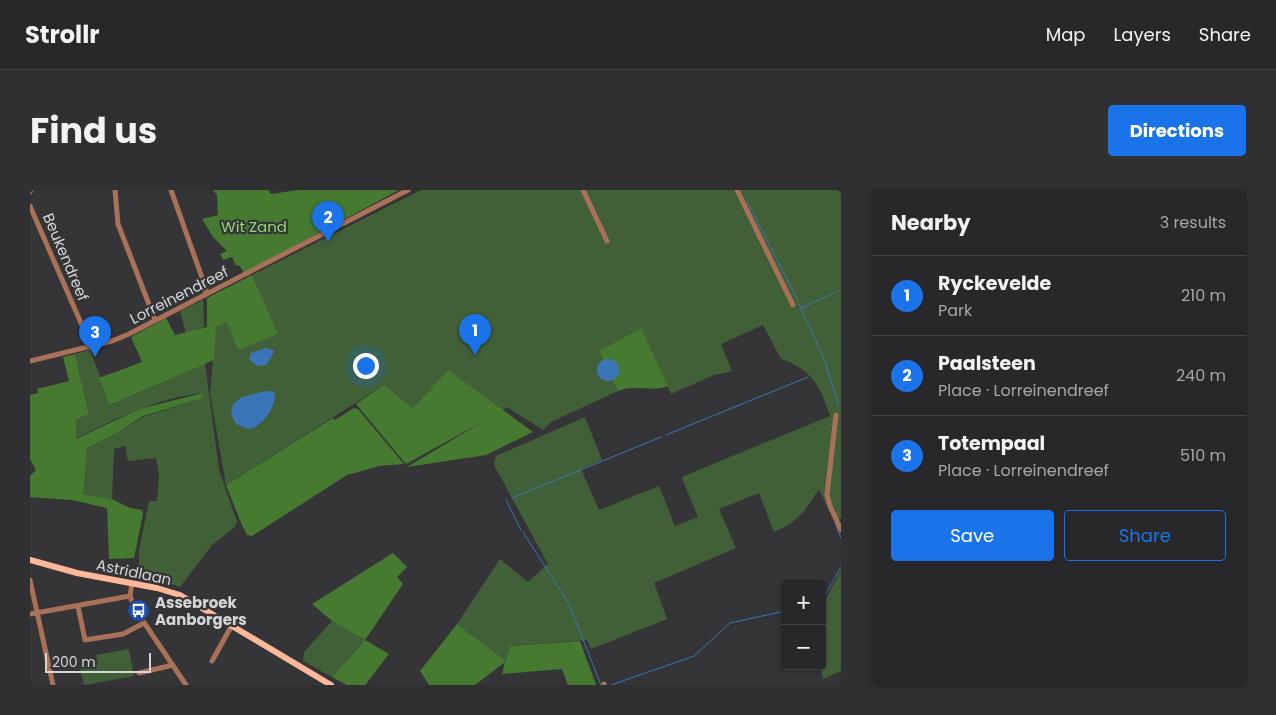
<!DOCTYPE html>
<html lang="en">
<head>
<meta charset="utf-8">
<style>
	:root { --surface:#28282a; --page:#303032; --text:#f1f3f6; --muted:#a5a6a8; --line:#444447; --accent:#1a73e8 }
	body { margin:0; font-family:Poppins,sans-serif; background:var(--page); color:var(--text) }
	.controls { position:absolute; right:15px; bottom:15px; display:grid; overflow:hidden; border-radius:5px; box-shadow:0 1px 4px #0004 }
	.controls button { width:45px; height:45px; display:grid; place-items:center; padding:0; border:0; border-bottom:1px solid var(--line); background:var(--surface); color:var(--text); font:25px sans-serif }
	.scale { position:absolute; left:15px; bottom:12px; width:106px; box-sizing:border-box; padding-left:5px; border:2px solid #d5d6d7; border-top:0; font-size:14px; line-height:18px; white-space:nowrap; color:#d5d6d7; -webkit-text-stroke:4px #353538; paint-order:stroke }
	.you { position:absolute; left:335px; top:175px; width:18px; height:18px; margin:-12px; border:4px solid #fff; border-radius:50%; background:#1a73e8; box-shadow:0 0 0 8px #1a73e833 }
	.badge { display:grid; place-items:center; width:32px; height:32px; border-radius:50%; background:var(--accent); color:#fff; font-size:16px; font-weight:700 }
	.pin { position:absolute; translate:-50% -41px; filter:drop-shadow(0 1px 2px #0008) }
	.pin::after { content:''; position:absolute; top:26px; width:18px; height:15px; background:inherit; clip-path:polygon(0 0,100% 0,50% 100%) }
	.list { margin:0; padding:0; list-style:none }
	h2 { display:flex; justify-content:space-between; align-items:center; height:65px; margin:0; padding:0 20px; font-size:21px }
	h2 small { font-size:16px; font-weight:400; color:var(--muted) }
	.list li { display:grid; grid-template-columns:32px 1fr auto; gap:15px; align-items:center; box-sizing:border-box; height:80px; padding:0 20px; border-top:1px solid var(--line) }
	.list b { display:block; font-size:19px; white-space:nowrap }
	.list p { margin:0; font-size:16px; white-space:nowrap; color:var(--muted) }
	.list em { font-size:16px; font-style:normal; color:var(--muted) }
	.actions { display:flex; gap:10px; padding:15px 20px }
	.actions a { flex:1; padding:11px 0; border:1px solid var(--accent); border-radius:5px; text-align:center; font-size:18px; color:var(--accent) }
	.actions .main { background:var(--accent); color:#fff }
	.map { position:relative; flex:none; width:811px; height:495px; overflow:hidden; border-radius:5px }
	header { display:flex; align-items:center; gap:30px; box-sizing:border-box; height:70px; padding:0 25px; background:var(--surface); border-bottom:1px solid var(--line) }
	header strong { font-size:24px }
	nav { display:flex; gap:28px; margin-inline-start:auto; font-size:18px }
	.intro { display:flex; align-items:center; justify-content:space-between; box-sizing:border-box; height:120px; padding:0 30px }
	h1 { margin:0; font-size:35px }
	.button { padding:12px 22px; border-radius:5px; background:var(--accent); color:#fff; font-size:18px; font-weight:700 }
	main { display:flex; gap:30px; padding:0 30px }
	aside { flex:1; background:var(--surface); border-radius:5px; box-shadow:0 1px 4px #0004 }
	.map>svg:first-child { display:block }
	.green { fill:#426037 }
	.forest { fill:#467a31 }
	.water { fill:#3c75b7 }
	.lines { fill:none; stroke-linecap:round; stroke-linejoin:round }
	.stream { stroke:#3c75b7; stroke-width:1 }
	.minor { stroke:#a97158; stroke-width:5 }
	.major { stroke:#fdb899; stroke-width:6 }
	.labels { text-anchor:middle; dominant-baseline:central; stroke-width:4.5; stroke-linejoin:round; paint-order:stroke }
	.park-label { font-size:15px; fill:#91d876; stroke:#353538 }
	.street-label { font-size:15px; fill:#d5d6d7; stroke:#353538 }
	.poi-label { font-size:15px; font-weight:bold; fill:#d5d6d7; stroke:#353538; text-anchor:start }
</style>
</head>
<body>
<header>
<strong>Strollr</strong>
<nav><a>Map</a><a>Layers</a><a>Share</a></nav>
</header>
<div class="intro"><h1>Find us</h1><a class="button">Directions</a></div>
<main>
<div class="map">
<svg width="811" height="495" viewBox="0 0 811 495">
	<rect width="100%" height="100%" fill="#353538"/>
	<g class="green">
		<path d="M391,0H811V328L808,330L802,326L789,299C775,321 769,331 744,342L729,303L689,319L706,358L624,393L637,429L561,459L557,450L480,456L476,471L427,434L470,369L498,392L518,374L464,275L466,266L555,227L572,270L551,279L569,320L629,296L645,336L668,327L652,288L654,286L800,226C790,196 783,180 751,169L733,135L691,154L702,181L684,185L641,204L611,138L569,161L588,201L521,232L513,240L477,217L471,221L418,180L383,218L354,195L196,295L180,203L186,137L197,132L247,144L222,85Z"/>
		<polygon points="173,110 174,137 156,143 150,121"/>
		<path d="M60,160L81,215L175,173L189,280L207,332L205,337L182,355L150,397L133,391L109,389V360L119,311H127L129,284L126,268L98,271L95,256L84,259L82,309L52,304L57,258L85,244L113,227L174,208L173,203C128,208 86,228 45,249L46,230L59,224L45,164Z"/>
		<polygon points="811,380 811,481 793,489 790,476 792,476 792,417"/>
		<polygon points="302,431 335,450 302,487 273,471 274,462"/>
		<polygon points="99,459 104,486 54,495 50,478 68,474 66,465"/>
	</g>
	<g class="forest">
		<polygon points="183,0 238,0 241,4 268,0 369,0 214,83 209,75 206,76 202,67 193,70 190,64 197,61 183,47 172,29 188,25 187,5"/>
		<polygon points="222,85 248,144 208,160 197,132 186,137 184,170 80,215 69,188 112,172 101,147 136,128 145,145 177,137 177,108"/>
		<path d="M611,138L638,196C620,203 607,193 588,201L569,161Z"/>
		<polygon points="45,164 59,224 46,230 46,249 109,219 173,203 174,208 113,226 85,244 57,258 53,304 82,309 100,318 112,320 113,324 104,368 79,369 77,318 42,310 0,307 0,286 6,280 0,269 0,205 8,203 7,199 39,191 33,167"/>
		<polygon points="418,180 503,242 456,265 377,277 452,232 376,274 326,214 354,195 383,218"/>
		<path d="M324,218L328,219L374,274L349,276L317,285L222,346L217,345C209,330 203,312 196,295L303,228L305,230Z"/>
		<polygon points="363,363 377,377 367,387 373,394 335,450 359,464 335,495 317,495 302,487 335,450 302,431 282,414"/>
		<polygon points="427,434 476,471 480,456 550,451 566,495 538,495 532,479 472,484 475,472 445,495 399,495 390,481"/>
	</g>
	<g class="water">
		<polygon points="236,158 245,161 236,175 227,176 219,169 221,163"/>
		<circle cx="578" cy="180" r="11"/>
		<path d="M236,201L244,202C249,214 231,238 219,239L206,234L201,224L203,214L212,207Z"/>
	</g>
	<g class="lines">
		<g class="stream">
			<polyline points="717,11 768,111"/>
			<polyline points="769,114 795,171 808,214"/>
			<polyline points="771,118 808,101"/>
			<polyline points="636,245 778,187"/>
			<polyline points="482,308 631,247"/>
			<polyline points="476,310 491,340"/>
			<polyline points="805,333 811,348"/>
			<polyline points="493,342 539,414 571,495"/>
			<polyline points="792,411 811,377"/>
			<polyline points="581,495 664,466 700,433 755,421"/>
		</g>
		<g class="minor">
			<polyline points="85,0 88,34 125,130"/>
			<polyline points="141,0 176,99 175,105"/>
			<polyline points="553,0 577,51"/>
			<polyline points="707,0 763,115"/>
			<polyline points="0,2 1,0"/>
			<polyline points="0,16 61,156"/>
			<polyline points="0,171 82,151 99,144 378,0"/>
			<polyline points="806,225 797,305 800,316 811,340"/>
			<polyline points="0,390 23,495"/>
			<polyline points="102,393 100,406 105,419 156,495"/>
			<polyline points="48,416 55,450 93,444 114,433"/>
			<polyline points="0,424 100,406"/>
			<polyline points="182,471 202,435"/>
			<polyline points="109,483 143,475"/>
			<polyline points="574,495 574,494"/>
		</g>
		<polyline class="major" points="0,370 47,383 127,398 150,405 301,495"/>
	</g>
	<defs>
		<symbol id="bus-disc" viewBox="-11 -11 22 22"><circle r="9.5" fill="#1a4fb4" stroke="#353538"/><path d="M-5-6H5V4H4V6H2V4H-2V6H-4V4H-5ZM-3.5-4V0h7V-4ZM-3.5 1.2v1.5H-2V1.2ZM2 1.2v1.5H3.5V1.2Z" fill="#fff"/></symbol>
	</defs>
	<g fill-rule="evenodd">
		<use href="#bus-disc" x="96" y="408" width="25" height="25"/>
	</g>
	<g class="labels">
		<g class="park-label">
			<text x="224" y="36">Wit Zand</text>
		</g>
		<g class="street-label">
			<text transform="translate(36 67) rotate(67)">Beukendreef</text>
			<text transform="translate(149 105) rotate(-27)">Lorreinendreef</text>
			<text transform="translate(104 382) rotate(12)">Astridlaan</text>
		</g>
		<g class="poi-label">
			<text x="125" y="412">Assebroek<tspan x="125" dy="17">Aanborgers</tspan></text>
		</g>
	</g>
</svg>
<div class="controls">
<button>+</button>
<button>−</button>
</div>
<div class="scale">200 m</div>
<div class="you"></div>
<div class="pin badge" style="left:445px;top:165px">1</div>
<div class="pin badge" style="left:298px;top:52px">2</div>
<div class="pin badge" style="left:65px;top:167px">3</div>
</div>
<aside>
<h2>Nearby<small>3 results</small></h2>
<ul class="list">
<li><span class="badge">1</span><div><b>Ryckevelde</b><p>Park</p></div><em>210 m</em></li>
<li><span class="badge">2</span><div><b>Paalsteen</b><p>Place · Lorreinendreef</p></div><em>240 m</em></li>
<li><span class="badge">3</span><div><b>Totempaal</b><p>Place · Lorreinendreef</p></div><em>510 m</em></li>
</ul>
<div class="actions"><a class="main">Save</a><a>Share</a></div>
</aside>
</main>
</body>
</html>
